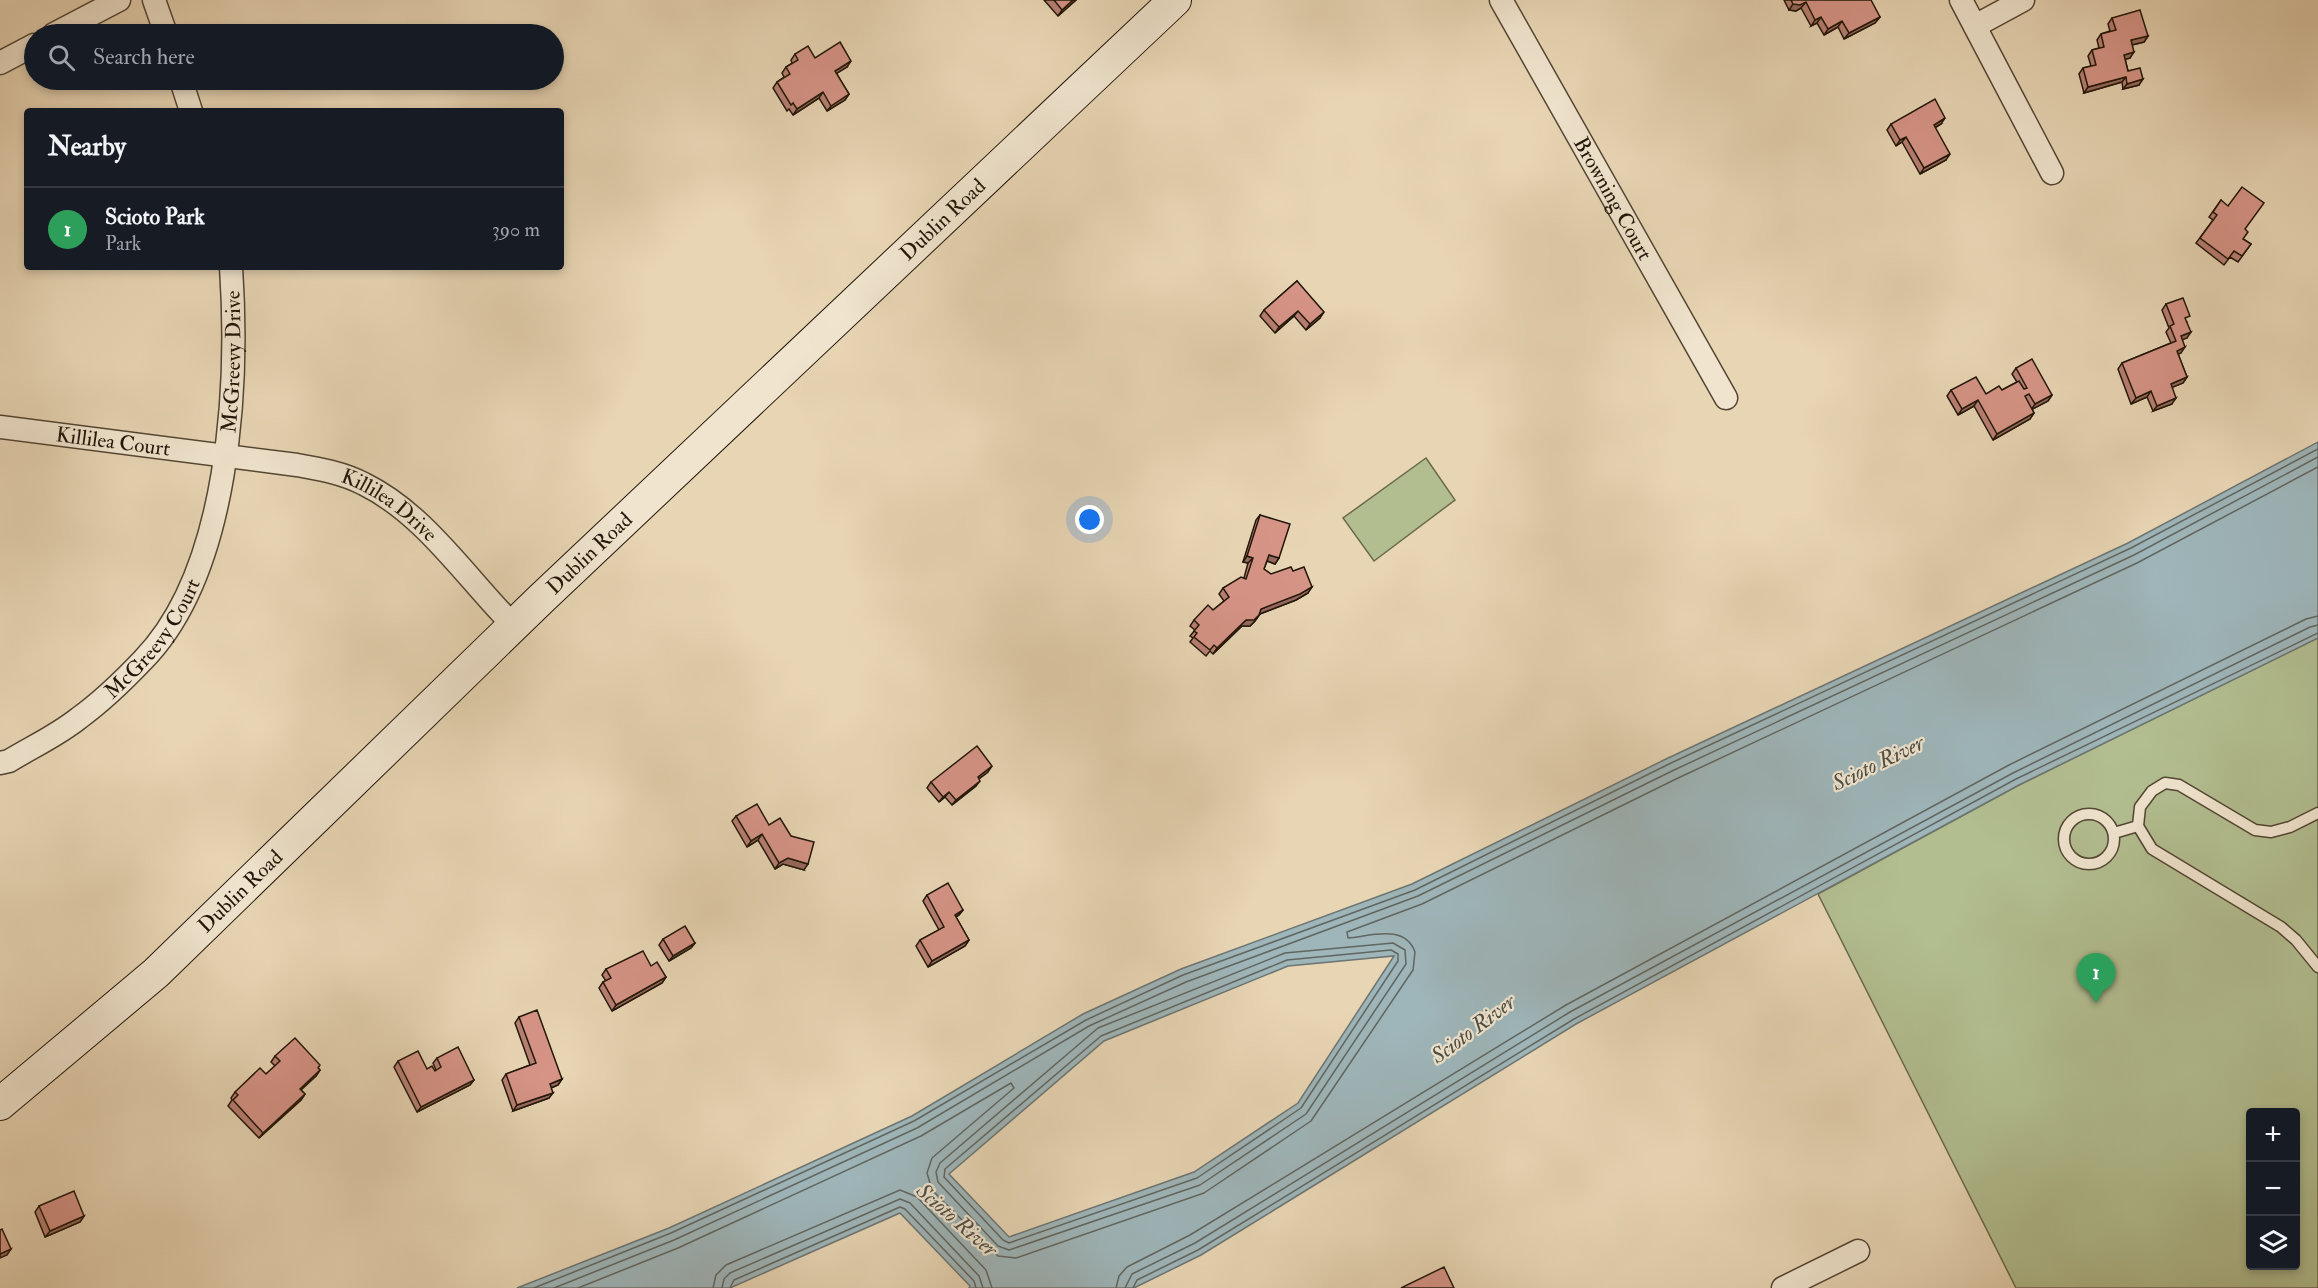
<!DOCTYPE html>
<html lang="en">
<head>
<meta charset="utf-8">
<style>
	:root { --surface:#171b24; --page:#242831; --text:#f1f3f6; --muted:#9ea1a6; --line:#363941; --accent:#c59692 }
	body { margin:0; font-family:"IM FELL Double Pica",serif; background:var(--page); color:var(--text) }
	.controls { position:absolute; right:18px; bottom:18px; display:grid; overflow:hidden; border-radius:6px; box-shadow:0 3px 9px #0003 }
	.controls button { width:54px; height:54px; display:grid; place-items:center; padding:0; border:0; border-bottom:2px solid var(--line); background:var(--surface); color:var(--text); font:30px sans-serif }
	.you { position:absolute; left:1090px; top:520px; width:21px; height:21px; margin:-15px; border:4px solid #fff; border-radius:50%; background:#1a73e8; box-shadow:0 0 0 9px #1a73e833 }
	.badge { display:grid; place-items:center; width:39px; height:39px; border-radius:50%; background:var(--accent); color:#fff; font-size:20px; font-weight:700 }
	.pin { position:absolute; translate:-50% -50px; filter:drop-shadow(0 2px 3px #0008) }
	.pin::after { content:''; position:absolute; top:32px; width:21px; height:18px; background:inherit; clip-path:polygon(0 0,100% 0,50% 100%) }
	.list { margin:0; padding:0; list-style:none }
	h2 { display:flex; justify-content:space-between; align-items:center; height:78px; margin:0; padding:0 24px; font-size:26px }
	h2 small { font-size:20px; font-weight:400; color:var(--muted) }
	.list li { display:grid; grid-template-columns:39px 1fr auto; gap:18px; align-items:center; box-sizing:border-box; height:84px; padding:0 24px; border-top:2px solid var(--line) }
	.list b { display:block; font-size:22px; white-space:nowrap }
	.list p { margin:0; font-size:20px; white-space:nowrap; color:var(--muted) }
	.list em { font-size:20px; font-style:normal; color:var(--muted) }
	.icon { flex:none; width:33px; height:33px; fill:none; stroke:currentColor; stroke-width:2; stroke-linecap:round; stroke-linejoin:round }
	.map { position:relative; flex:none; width:2318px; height:1288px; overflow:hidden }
	.search { position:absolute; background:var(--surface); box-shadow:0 3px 9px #0003; left:24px; top:24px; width:540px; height:66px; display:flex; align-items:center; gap:15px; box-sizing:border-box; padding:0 21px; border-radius:33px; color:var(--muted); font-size:22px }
	.panel { position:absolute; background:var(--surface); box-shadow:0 3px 9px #0003; left:24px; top:108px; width:540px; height:162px; border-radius:6px }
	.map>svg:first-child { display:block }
	.green { fill:#b2be90; stroke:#6a6a4c; stroke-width:1.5; fill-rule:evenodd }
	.water { fill:#9eb5b9; stroke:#6c7572; stroke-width:1.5; fill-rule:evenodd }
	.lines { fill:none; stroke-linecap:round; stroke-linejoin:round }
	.shore { stroke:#606660; stroke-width:1.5 }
	.service-casing { stroke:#534633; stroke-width:13 }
	.minor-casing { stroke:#534633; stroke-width:25 }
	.secondary-casing { stroke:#211608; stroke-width:34 }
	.service { stroke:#f0e4ce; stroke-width:10 }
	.minor { stroke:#f0e4ce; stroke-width:22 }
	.secondary { stroke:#f0e4ce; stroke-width:32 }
	.wall { fill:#b87f74; stroke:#211608; stroke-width:1.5 }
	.shaded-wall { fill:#96685e; stroke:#211608; stroke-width:1.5 }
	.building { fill:#d69487; stroke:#211608; stroke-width:1.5 }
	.labels { text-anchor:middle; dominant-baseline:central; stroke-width:4.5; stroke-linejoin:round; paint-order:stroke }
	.street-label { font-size:21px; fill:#211608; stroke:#f0e4ce }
	.water-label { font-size:22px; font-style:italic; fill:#4d4e46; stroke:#f0e4ce }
</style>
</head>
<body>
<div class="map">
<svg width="2318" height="1288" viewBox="0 0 2318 1288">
	<rect width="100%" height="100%" fill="#e8d5b4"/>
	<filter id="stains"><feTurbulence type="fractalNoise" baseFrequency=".00333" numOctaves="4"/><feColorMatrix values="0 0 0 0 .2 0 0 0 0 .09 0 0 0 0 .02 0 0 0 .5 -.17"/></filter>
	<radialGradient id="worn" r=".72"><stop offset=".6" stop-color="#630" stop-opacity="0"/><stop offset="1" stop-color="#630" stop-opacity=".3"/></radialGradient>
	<g class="green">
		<polygon points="1426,458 1455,500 1374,561 1343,518"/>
		<path d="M2318,638V1288H2016L1818,894L2019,785ZM2250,1112H2296V1266H2250Z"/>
	</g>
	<path class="water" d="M2318,442V638L2019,785L1576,1024L1201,1255L1134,1288H969L970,1286L900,1213L730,1288H517L669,1228L912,1116L1083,1014L1181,969L1412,884L1666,759L2128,543ZM1394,956L1298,1103L1194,1172L1009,1237L949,1174L1104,1041L1288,966Z"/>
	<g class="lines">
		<g class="shore">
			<polygon points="1393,943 1405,950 1406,964 1306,1114 1200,1185 1009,1250 998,1246 938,1182 936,1172 940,1163 1098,1028 1285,953"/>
			<polygon points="1391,950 1398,954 1398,961 1301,1108 1197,1178 1009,1243 1003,1240 944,1177 945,1169 1101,1036 1287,960"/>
			<polyline points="534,1288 671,1233 914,1121 1086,1020 1183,975 1415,890 1669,764 2131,548 2318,449"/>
			<polyline points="554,1288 674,1240 917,1128 1089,1026 1186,982 1418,896 1672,771 2134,555 2318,457"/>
			<path d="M578,1288L678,1248L921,1136L1011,1083L1014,1088L932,1158L927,1173L932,1190L998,1256L1016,1258L1204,1193L1311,1121L1413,970L1415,952C1405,924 1371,936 1348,938L1347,932L1422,904L1676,779L2137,563L2318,467"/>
			<polyline points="713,1288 716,1275 726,1265 900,1190 917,1197 986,1270 992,1288"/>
			<polyline points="722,1288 724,1279 730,1273 900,1199 910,1203 979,1276 983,1288"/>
			<polyline points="730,1288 734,1280 900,1207 905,1209 974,1281 976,1288"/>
			<polyline points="1116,1288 1119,1276 1127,1267 1190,1235 1566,1005 2009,765 2306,619 2318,616"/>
			<polyline points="1125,1288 1132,1274 1195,1243 1570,1012 2013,773 2310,627 2318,625"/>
			<polyline points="1133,1288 1137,1280 1198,1250 1574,1019 2016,779 2318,633"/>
		</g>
		<defs>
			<g id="service">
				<polyline points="2318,813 2290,827 2271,832 2255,830 2179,785 2165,783 2152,791 2140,807 2138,826 2152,849 2281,927 2296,940 2318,967"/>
				<circle cx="2089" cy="839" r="25"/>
				<polyline points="2114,833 2138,826"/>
			</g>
			<g id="minor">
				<polyline points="154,0 166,34"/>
				<path id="s1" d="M1501,0L1726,398"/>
				<polyline points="1961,0 2052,173"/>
				<polyline points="1975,26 2023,0"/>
				<polyline points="54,34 119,0"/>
				<polyline points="0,63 34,45"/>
				<polyline points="181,80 191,111"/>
				<path id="s2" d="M0,427L297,465C320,469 343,473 364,484C425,514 467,579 514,626"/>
				<path id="s3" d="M0,763L9,761C32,747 58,735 79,718C101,702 124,680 143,660C230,571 239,385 231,267"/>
				<polyline points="1783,1288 1858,1251"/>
			</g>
			<g id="secondary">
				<path id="s4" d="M0,1104L156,973L541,599L1175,0"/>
			</g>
		</defs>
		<use href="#service" class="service-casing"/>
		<use href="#minor" class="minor-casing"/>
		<use href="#secondary" class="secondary-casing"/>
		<use href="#service" class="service"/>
		<use href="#minor" class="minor"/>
		<use href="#secondary" class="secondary"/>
	</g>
	<g class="wall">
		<polygon points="1044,0 1076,0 1058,16"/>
		<polygon points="1784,0 1857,0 1880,17 1875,23 1844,39 1838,27 1824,35 1817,23 1811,26 1801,8 1796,11 1789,10"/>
		<polygon points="2112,18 2148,36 2144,42 2132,45 2130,58 2125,59 2128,71 2139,85 2123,89 2122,82 2084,93 2079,74 2083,68 2091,66 2088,56 2092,50 2099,48 2097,40 2101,34 2110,31 2108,24"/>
		<polygon points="795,54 815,58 847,67 836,73 849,94 845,100 827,111 819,98 793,115 789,109 787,111 773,88 777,82 784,77 782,73 786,67 792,63 791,60"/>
		<polygon points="1891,124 1941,124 1935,128 1946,160 1920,174 1902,142 1896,146 1887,130"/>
		<polygon points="2221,200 2245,229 2243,239 2251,244 2238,262 2230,257 2224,265 2196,243 2213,220 2209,217"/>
		<polygon points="1297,281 1320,318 1306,330 1294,316 1275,333 1260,316 1264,310"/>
		<polygon points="2166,304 2187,322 2187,338 2182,339 2181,353 2178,354 2187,377 2183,383 2172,387 2172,404 2153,411 2147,397 2131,404 2118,369 2122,363 2171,343 2166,332 2169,328 2162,310"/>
		<polygon points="2016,368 2052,395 2048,401 2032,409 2034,413 2030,419 1993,440 1974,406 1958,415 1947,396 1951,390 1986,394 2002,390 2017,382 2012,374"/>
		<polygon points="1260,515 1279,558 1275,564 1267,561 1264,569 1271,574 1293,571 1308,593 1296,600 1260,614 1255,621 1250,626 1242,626 1213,654 1210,651 1206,656 1190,642 1193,638 1190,636 1195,630 1190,626 1194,620 1213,610 1224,601 1219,594 1223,588 1244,578 1248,563 1243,562 1256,520"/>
		<polygon points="988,772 979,779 976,786 952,805 945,797 939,802 927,788 931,782"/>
		<polygon points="736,816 769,825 804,870 783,864 775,869 758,840 747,847 732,821"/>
		<polygon points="927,895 963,910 959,915 956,917 969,940 965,946 928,967 916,946 920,940 939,930 923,901"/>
		<polygon points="663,939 695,943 691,948 669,961 659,945"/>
		<polygon points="651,966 666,977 662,983 612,1011 599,988 603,982 606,981 602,975 606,969"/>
		<polygon points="519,1017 562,1079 558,1085 551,1088 549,1098 513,1111 502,1080 506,1074 530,1065 515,1023"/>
		<polygon points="275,1056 318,1068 320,1070 316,1076 301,1090 305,1094 301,1100 259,1138 228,1106 232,1100 231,1098 235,1092 266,1074 275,1066 271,1062"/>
		<polygon points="437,1058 474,1080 470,1085 417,1112 394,1067 398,1061 435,1071 436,1070 433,1063"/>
		<polygon points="39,1206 84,1216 80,1222 45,1237 35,1212"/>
	</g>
	<g class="shaded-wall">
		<polygon points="1073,0 1076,0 1058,16 1062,10"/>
		<polygon points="1806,2 1801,8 1796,11 1789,10 1793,4"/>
		<polygon points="1821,17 1817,23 1811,26 1815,20"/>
		<polygon points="1880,17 1875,23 1844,39 1849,33"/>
		<polygon points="1842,21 1838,27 1824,35 1828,29"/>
		<polygon points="2148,36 2144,42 2127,46 2131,40"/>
		<polygon points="2134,52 2130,58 2120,61 2124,55"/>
		<polygon points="851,61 847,67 831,77 835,71"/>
		<polygon points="2126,77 2122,82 2084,93 2088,87"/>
		<polygon points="2143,79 2139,85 2123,89 2127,84"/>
		<polygon points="823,92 819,98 793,115 797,109"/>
		<polygon points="849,94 845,100 827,111 831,106"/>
		<polygon points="1945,118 1941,124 1929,131 1934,125"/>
		<polygon points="1906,137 1902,142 1896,146 1900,140"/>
		<polygon points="1950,154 1946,160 1920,174 1924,168"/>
		<polygon points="1298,311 1294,316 1275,333 1279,327"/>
		<polygon points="1324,312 1320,318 1306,330 1310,324"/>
		<polygon points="2191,332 2187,338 2177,342 2181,336"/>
		<polygon points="2185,347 2181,353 2173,356 2177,351"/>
		<polygon points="2187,377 2183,383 2166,390 2171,384"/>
		<polygon points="2151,391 2147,397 2131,404 2136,398"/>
		<polygon points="2052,395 2048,401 2031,410 2035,404"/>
		<polygon points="2176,398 2172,404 2153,411 2157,406"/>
		<polygon points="1978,400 1974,406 1958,415 1962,409"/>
		<polygon points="2034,413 2030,419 1993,440 1997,434"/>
		<polygon points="1269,555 1279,558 1275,564 1265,560"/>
		<polygon points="1247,556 1253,558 1248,563 1243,562"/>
		<polygon points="1312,587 1308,593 1296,600 1257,615 1261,609"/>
		<polygon points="1259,615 1255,621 1250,626 1242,626 1213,654 1217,648 1246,620"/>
		<polygon points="992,766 988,772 973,783 978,777"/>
		<polygon points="980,781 976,786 952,805 956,800"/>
		<polygon points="949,792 945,797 939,802 943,797"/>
		<polygon points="762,834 758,840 747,847 751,841"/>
		<polygon points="788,858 808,864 804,870 783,864 775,869 779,863"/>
		<polygon points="963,910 959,915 951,920 955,915"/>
		<polygon points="969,940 965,946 928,967 932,961"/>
		<polygon points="695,943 691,948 669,961 673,956"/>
		<polygon points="666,977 662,983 612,1011 616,1005"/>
		<polygon points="320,1070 316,1076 296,1094 300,1089"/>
		<polygon points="562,1079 558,1085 546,1090 550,1084"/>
		<polygon points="474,1080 470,1085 417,1112 421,1107"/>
		<polygon points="553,1093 549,1098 513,1111 517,1105"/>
		<polygon points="305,1094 301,1100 259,1138 263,1133"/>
		<polygon points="84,1216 80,1222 45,1237 50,1231"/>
		<polygon points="11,1249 7,1255 0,1258 0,1254"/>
	</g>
	<g class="building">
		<polygon points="1054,0 1073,0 1062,10"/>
		<polygon points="1791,0 1871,0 1880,17 1849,33 1842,21 1828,29 1821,17 1815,20 1806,2 1800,5 1793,4"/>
		<polygon points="2140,10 2148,36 2131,40 2134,52 2124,55 2128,71 2140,68 2143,79 2127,84 2126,77 2088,87 2083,68 2096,65 2092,50 2104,47 2101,34 2116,30 2112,18"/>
		<polygon points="840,42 851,61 835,71 849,94 831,106 823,92 797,109 793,103 791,105 777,82 790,74 786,67 798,60 795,54 808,46 815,58"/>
		<polygon points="1935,99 1945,118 1934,125 1950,154 1924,168 1906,137 1900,140 1891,124"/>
		<polygon points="2242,187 2264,203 2245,229 2248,232 2243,239 2251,244 2242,256 2234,251 2228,259 2200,238 2217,215 2213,212 2221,200 2228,206"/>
		<polygon points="1297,281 1324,312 1310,324 1298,311 1279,327 1264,310"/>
		<polygon points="2183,298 2190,316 2185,318 2191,332 2181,336 2185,347 2177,351 2187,377 2171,384 2176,398 2157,406 2151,391 2136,398 2122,363 2176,341 2170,326 2174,324 2166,304"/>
		<polygon points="2032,359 2052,395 2035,404 2029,394 2025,396 2034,413 1997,434 1978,400 1962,409 1951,390 1976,377 1986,394 1999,386 2002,390 2019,381 2024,389 2027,388 2016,368"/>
		<polygon points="1260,515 1290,524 1279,558 1269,555 1264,569 1271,574 1291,567 1293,571 1304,567 1312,587 1300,594 1261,609 1259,615 1254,620 1246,620 1217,648 1214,645 1210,650 1194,637 1197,633 1194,631 1199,625 1194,620 1208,605 1213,610 1229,597 1223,588 1241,577 1246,579 1253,558 1247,556"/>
		<polygon points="977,746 992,766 978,777 980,781 956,800 949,792 943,797 931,782"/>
		<polygon points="757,804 769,825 780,818 791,836 814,842 808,864 788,858 779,863 762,834 751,841 736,816"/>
		<polygon points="948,883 963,910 955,915 969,940 932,961 920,940 944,927 927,895"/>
		<polygon points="685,926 695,943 673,956 663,939"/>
		<polygon points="643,951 651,966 657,962 666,977 616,1005 603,982 611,978 606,969"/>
		<polygon points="537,1010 562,1079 550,1084 553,1093 517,1105 506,1074 536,1063 519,1017"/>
		<polygon points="295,1038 320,1065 318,1068 320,1070 300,1089 305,1094 263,1133 233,1100 238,1095 235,1092 260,1068 266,1074 280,1061 275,1056"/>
		<polygon points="458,1047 474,1080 421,1107 398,1061 418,1051 427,1069 432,1066 435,1071 441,1067 437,1058"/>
		<polygon points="74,1191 84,1216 50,1231 39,1206"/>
		<polygon points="2,1229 11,1249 0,1254 0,1230"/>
		<polygon points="1444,1267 1454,1288 1401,1288"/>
	</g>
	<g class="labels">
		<g class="street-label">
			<text stroke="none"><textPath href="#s1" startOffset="228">Browning Court</textPath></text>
			<text stroke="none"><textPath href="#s4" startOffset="1293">Dublin Road</textPath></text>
			<text stroke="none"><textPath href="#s3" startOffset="496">McGreevy Drive</textPath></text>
			<text stroke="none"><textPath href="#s2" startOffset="114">Killilea Court</textPath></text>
			<text stroke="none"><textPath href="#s2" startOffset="402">Killilea Drive</textPath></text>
			<text stroke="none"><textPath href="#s4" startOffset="807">Dublin Road</textPath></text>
			<text stroke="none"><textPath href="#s3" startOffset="201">McGreevy Court</textPath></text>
			<text stroke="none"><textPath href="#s4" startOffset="321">Dublin Road</textPath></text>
		</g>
		<g class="water-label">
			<text transform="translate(1878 763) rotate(-26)">Scioto River</text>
			<text transform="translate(1473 1029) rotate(-37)">Scioto River</text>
			<text transform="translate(957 1220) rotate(41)">Scioto River</text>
		</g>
	</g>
	<rect width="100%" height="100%" filter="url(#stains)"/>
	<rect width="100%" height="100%" fill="url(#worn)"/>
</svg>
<div class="controls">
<button>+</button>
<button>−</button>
<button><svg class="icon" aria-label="layers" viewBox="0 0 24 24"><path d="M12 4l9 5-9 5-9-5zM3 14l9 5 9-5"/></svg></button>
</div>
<div class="you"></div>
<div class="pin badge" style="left:2096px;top:1003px;background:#2e9e5b">1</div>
<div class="search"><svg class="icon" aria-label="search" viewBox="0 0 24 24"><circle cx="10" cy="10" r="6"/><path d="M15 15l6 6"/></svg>Search here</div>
<section class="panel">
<h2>Nearby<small></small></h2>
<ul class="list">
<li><span class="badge" style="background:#2e9e5b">1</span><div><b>Scioto Park</b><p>Park</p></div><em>390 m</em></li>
</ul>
</section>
</div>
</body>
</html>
